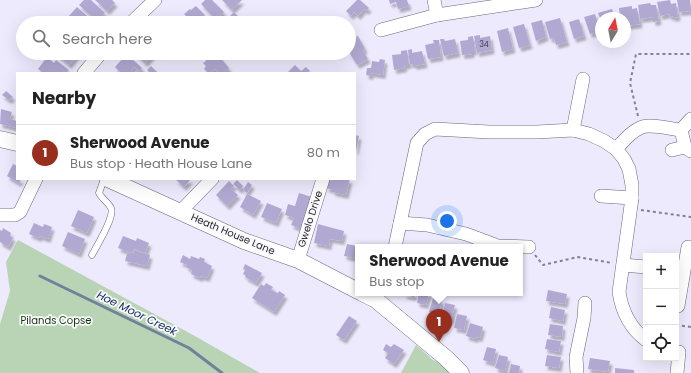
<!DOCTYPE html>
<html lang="en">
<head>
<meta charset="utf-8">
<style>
	:root { --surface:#fff; --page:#f6f6f6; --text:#222; --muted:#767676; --line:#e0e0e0; --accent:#982e1d }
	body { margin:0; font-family:Poppins,sans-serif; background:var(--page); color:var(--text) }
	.controls { position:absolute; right:12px; bottom:12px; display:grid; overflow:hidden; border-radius:0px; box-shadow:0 4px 16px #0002 }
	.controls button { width:36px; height:36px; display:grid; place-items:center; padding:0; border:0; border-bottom:1px solid var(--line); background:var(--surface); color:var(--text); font:20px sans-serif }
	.compass { position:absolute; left:595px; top:12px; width:36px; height:36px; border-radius:50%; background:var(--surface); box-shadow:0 4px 16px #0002; rotate:10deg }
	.you { position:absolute; left:447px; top:221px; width:14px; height:14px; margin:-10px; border:3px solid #fff; border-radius:50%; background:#1a73e8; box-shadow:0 0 0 6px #1a73e833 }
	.badge { display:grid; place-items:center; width:26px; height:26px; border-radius:50%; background:var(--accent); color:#fff; font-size:13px; font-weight:700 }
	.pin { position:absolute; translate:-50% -33px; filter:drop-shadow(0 1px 2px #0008) }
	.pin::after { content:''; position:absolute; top:21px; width:14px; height:12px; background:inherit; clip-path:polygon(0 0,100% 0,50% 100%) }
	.popup { position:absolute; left:355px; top:244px; width:168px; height:52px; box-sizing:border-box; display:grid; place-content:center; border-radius:0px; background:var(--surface); filter:drop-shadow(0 1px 3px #0005); font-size:13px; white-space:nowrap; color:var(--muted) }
	.popup b { font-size:15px; color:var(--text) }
	.popup::after { content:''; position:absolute; left:50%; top:100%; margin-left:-8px; border:8px solid transparent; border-top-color:var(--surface) }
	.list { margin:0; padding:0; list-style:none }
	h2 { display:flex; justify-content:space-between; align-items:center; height:52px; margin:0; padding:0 16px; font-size:17px }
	h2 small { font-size:13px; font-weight:400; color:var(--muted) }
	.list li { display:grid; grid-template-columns:26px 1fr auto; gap:12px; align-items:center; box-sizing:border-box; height:56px; padding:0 16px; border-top:1px solid var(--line) }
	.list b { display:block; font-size:15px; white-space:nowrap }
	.list p { margin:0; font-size:13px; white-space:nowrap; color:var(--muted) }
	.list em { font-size:13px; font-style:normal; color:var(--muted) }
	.icon { flex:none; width:22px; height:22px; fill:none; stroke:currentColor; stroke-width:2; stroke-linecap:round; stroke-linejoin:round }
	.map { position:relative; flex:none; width:691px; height:373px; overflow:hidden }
	.search { position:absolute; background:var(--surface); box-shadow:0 4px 16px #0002; left:16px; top:16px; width:340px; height:44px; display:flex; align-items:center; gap:10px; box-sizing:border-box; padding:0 14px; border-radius:22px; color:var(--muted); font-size:15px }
	.panel { position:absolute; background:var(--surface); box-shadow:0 4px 16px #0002; left:16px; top:72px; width:340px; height:108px; border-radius:0px }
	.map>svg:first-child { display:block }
	.green { fill:#b9d3b5 }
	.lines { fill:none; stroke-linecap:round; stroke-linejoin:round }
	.stream { stroke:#70819b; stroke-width:3 }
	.building { fill:#b2a9d2; filter:url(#shadow) }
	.service-casing { stroke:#6a6677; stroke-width:7 }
	.minor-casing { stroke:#6a6677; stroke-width:14 }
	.tertiary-casing { stroke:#6a6677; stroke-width:17 }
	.path { stroke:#84828f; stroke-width:2; stroke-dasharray:3 3; stroke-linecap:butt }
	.service { stroke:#fff; stroke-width:6 }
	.minor { stroke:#fff; stroke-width:13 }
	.tertiary { stroke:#fff; stroke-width:16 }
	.labels { text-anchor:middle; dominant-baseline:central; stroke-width:3.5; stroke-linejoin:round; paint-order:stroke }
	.number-label { font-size:8px; fill:#444150 }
	.street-label { font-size:10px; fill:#1f1e25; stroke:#faf9fd }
	.park-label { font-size:10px; fill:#0d3605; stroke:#faf9fd }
	.water-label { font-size:11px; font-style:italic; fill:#0e2c58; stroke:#faf9fd }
</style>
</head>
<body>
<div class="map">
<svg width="691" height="373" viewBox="0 0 691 373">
	<defs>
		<filter id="shadow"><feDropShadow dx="2.5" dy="4" stdDeviation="1" flood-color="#0004"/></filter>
	</defs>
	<rect width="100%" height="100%" fill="#edeafd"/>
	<g class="green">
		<polygon points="18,240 193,335 260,373 0,373 0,324 10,291 6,262"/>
		<polygon points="416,345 433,360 442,363 451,373 401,373"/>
	</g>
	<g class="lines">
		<polyline class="stream" points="40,276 189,348 222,373"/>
	</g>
	<g class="building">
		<polygon points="84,0 91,0 105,13 97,21 79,5"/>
		<polygon points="95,0 112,0 115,3 107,11"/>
		<polygon points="205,0 212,0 224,12 216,20 201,4"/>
		<polygon points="222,0 242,0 232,10"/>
		<polygon points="357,0 360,0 369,8 366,11 364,9 358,16 354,12 351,16 346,11"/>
		<polygon points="389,0 407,0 409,6 398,9 396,2 390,4"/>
		<polygon points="670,0 671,4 676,3 678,17 673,18 673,16 670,17 669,14 660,16 657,2"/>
		<polygon points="677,0 690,0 691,11 679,12"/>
		<polygon points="650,3 651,5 656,5 659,21 653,22 653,17 640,19 638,5"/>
		<polygon points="196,6 205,15 196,23 193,23 184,14 190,9 191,10"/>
		<polygon points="632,6 632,9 637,8 640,24 625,26 625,18 620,18 619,8"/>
		<polygon points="77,7 95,23 77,23 69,16"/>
		<polygon points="612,9 615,18 600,18 598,13"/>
		<polygon points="234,12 241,19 237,23 230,16"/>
		<polygon points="595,14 600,31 590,34 584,17"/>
		<polygon points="560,18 567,42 556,45 554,38 550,39 545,22"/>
		<polygon points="579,19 584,36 574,39 569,22"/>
		<polygon points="542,20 546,37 536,41 531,23"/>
		<polygon points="524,24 530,45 519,48 513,27"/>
		<polygon points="508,28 513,49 502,52 497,31"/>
		<polygon points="352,30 356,37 358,36 365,49 363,51 368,59 357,65 349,52 349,32"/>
		<polygon points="480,35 480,38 490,36 492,50 477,53 474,36"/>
		<polygon points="473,36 475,51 472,51 472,54 462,55 460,41 468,40 468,37"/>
		<polygon points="440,39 444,39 445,41 455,39 458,53 444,56"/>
		<polygon points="433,40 439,40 441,57 428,59 425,45 434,43"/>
		<polygon points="412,49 412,53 422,51 425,64 414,66 414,64 410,64 408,50"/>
		<polygon points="407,50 409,65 404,65 405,68 394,70 392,55 401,54 401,51"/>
		<polygon points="55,53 79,53 69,65"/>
		<polygon points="135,53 155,53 145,63"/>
		<polygon points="213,55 217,59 219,56 229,68 224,73 219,73 215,69 211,73 208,73 204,69 206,66 203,63 206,61 205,59 208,56 209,58"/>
		<polygon points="125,56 129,60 131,58 142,68 139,71 134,67 131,71 133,73 121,73 115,67"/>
		<polygon points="47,57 54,63 56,60 69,70 66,73 43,73 38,69"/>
		<polygon points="380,59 385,60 383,75 371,73 371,76 366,75 367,68 371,68 372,61 379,62"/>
		<polygon points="295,65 301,71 306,67 310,71 307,73 287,73"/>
		<polygon points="151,66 158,73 150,73 147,70"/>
		<polygon points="6,91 13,97 9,100 2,95"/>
		<polygon points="1,109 12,112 10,119 17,121 17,128 0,124"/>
		<polygon points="355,135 359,136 356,151 355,151"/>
		<polygon points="13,164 17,166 17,179 21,179 19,183 7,176"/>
		<polygon points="175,179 191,179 184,187"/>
		<polygon points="329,179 350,179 346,195 333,192 333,190 326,188"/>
		<polygon points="237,180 243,186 240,190 233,184"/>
		<polygon points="229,181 234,186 231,189 238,195 227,206 216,195"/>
		<polygon points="248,182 252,185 247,193 243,190"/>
		<polygon points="299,193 312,197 301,229 291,225 294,218 285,215 288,204 295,206"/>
		<polygon points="247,194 261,201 253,215 240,207"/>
		<polygon points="267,203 282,209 276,223 261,217"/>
		<polygon points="78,210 94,217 87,233 71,226"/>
		<polygon points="34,223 43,227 44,224 52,227 48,239 40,236 39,238 29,234"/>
		<polygon points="318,224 344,231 342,241 330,239 329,246 314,243"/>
		<polygon points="3,228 11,233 10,236 13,238 8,247 0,242 0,230 2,231"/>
		<polygon points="68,232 85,239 79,254 62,246"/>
		<polygon points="123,236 136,241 137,238 149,243 145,253 134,249 132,253 118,248"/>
		<polygon points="347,244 357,246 355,258 344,256"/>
		<polygon points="134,250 150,255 147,266 125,261 127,254 133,254"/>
		<polygon points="183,255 190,259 191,256 199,259 200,257 205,259 204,262 212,266 207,278 201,276 200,278 191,274 192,270 186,267 187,265 180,262"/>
		<polygon points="245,264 262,273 256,283 245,277 246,276 243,274 245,270 243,269"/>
		<polygon points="266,283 273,287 271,290 278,293 279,291 285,295 274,312 252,298 261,284 264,286"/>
		<polygon points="548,290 567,294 565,304 546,301"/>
		<polygon points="405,293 415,293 414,297 404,295"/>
		<polygon points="419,293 429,293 426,305 417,303"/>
		<polygon points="433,298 442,300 439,314 429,312"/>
		<polygon points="445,303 455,305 451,321 442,319"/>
		<polygon points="551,307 565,310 563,321 549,318"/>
		<polygon points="457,314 467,316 464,330 454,328"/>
		<polygon points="349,316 357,321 344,340 336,335"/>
		<polygon points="470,323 483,327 480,338 476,337 475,339 466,336"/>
		<polygon points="550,324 563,326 562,337 548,335"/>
		<polygon points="547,339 561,341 559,352 545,349"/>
		<polygon points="386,344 391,347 394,344 404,350 394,364 385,358 388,353 383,350"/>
		<polygon points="487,347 496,349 493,363 483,360"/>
		<polygon points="499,355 508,357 505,371 495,368"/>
		<polygon points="547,355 561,357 559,368 545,366"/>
		<polygon points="590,358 610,361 608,372 588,369"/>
		<polygon points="511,364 520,366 519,373 509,373"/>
		<polygon points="615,368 634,370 634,373 615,373"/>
	</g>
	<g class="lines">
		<defs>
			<path id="service" d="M92,255C97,245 115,217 111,208C108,202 102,199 99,193L104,179"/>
			<g id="minor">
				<polyline points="434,0 437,15"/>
				<polyline points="131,23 155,0"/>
				<polyline points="381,30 437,15 536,0"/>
				<polyline points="84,73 101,53"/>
				<polyline points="573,130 583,79"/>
				<polyline points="681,130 685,147 691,151"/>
				<path d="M616,149C623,142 630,132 640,128C648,123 671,129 681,130L691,119"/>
				<polyline points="672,150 685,147"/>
				<polyline points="601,196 632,198"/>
				<polyline points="180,212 212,179"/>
				<polyline points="1,215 15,215 20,212 36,179"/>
				<polyline points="400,223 427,225 466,234 498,246 529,247"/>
				<path d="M395,247L417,143L425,134L435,129L489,132H537L573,130L589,134L604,141L616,149L624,159L629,169L632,185V198L619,292C622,312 630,328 646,340"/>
				<polyline points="298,260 323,179"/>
				<polyline points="623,265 646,267"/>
				<polyline points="678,306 688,247"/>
				<polyline points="577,373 576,357 584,318 585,303"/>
				<polyline points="677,373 679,352"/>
			</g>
			<g id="tertiary">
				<polyline points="0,139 17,143"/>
				<polyline points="108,179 244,241 298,260 358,291"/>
				<polyline points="362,293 376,300 446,358 461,373"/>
			</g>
		</defs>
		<use href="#service" class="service-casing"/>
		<use href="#minor" class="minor-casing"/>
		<use href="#tertiary" class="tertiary-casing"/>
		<g class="path">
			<polyline points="638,116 630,83 636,54 691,54"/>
			<polyline points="641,210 691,217"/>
			<polyline points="535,255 543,265 578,257 612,263"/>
			<polyline points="676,325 691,327"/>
		</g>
		<use href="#service" class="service"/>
		<use href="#minor" class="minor"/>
		<use href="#tertiary" class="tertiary"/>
	</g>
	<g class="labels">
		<g class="number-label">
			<text x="484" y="44">34</text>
		</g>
		<g class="street-label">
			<text transform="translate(310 219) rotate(-72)">Gwelo Drive</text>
			<text transform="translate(233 234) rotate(23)">Heath House Lane</text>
		</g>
		<g class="park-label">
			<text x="56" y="320">Pilands Copse</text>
		</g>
		<g class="water-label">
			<text transform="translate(137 313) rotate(26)">Hoe Moor Creek</text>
		</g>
	</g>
</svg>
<div class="controls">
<button>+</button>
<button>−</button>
<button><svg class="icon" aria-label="locate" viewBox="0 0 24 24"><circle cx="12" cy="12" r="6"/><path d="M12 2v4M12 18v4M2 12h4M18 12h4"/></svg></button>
</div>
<svg class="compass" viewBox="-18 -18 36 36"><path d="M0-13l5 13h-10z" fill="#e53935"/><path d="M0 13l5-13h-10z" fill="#767676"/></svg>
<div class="you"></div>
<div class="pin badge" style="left:439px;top:342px">1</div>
<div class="popup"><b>Sherwood Avenue</b>Bus stop</div>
<div class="search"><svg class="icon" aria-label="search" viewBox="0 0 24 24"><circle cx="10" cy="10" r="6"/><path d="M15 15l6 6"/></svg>Search here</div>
<section class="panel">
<h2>Nearby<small></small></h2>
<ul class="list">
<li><span class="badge">1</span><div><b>Sherwood Avenue</b><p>Bus stop · Heath House Lane</p></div><em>80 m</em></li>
</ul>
</section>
</div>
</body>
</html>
